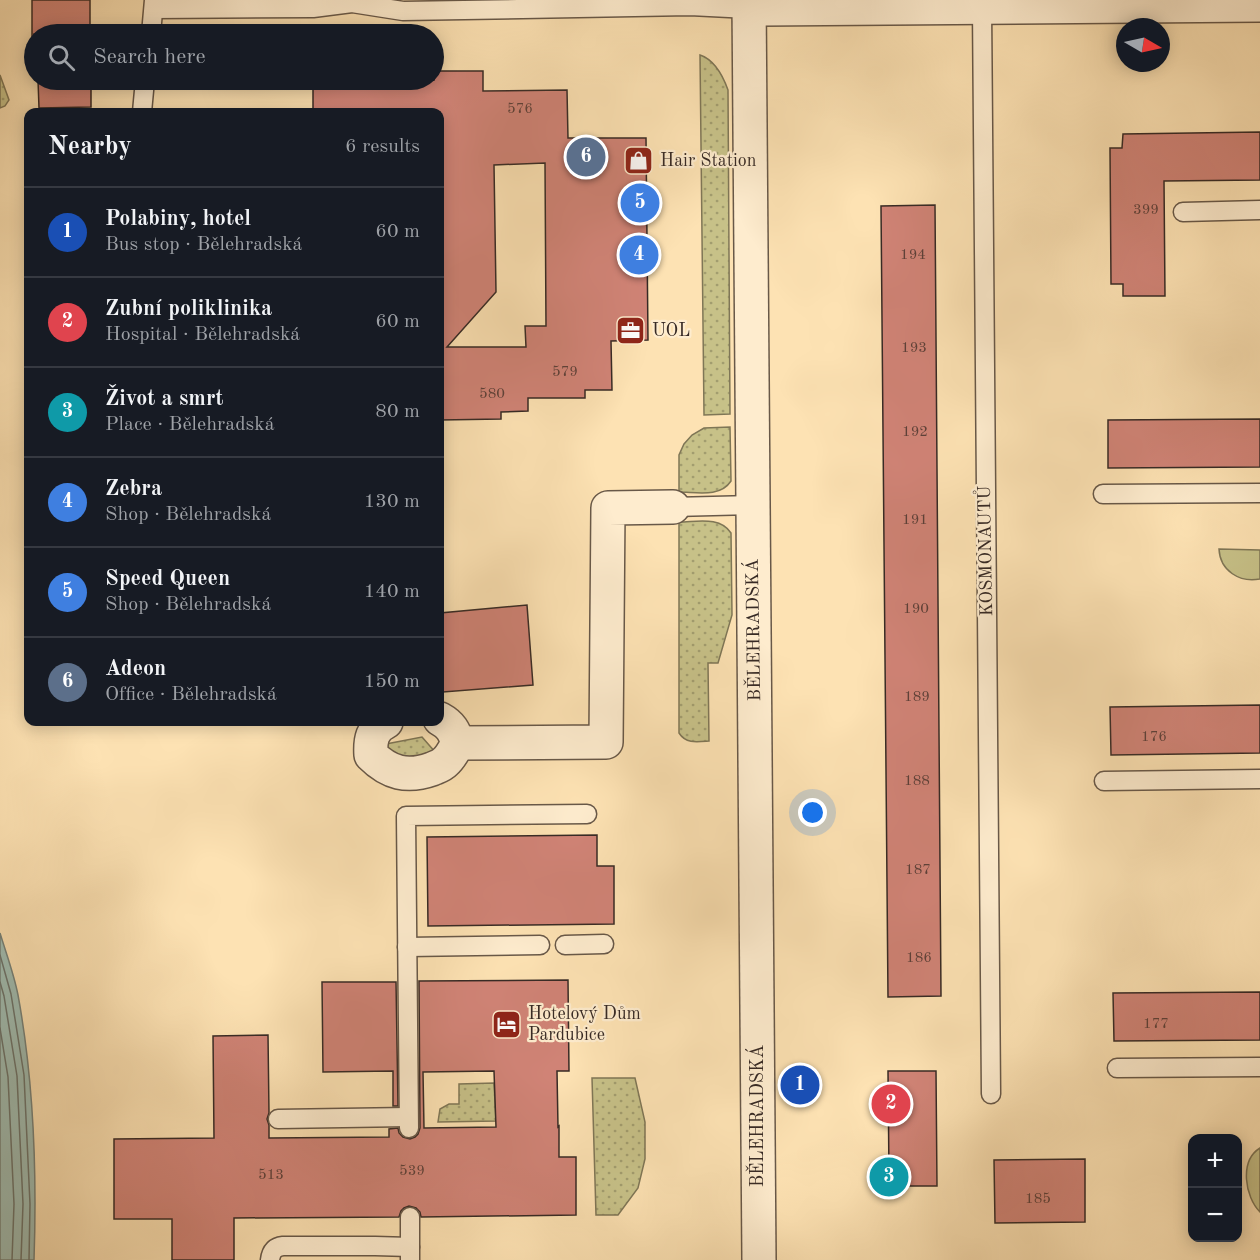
<!DOCTYPE html>
<html lang="en">
<head>
<meta charset="utf-8">
<style>
	:root { --surface:#171b24; --page:#242831; --text:#f1f3f6; --muted:#9ea1a6; --line:#363941; --accent:#c59692 }
	body { margin:0; font-family:"Old Standard TT",serif; background:var(--page); color:var(--text) }
	.controls { position:absolute; right:18px; bottom:18px; display:grid; overflow:hidden; border-radius:12px; box-shadow:0 3px 15px #0003 }
	.controls button { width:54px; height:54px; display:grid; place-items:center; padding:0; border:0; border-bottom:2px solid var(--line); background:var(--surface); color:var(--text); font:30px sans-serif }
	.compass { position:absolute; left:1116px; top:18px; width:54px; height:54px; border-radius:50%; background:var(--surface); box-shadow:0 3px 15px #0003; rotate:99deg }
	.you { position:absolute; left:813px; top:813px; width:21px; height:21px; margin:-15px; border:4px solid #fff; border-radius:50%; background:#1a73e8; box-shadow:0 0 0 9px #1a73e833 }
	.badge { display:grid; place-items:center; width:39px; height:39px; border-radius:50%; background:var(--accent); color:#fff; font-size:20px; font-weight:700 }
	.pin { position:absolute; translate:-50% -50%; border:3px solid #fff; box-shadow:0 2px 6px #0006 }
	.list { margin:0; padding:0; list-style:none }
	h2 { display:flex; justify-content:space-between; align-items:center; height:78px; margin:0; padding:0 24px; font-size:26px }
	h2 small { font-size:20px; font-weight:400; color:var(--muted) }
	.list li { display:grid; grid-template-columns:39px 1fr auto; gap:18px; align-items:center; box-sizing:border-box; height:90px; padding:0 24px; border-top:2px solid var(--line) }
	.list b { display:block; font-size:22px; white-space:nowrap }
	.list p { margin:0; font-size:20px; white-space:nowrap; color:var(--muted) }
	.list em { font-size:20px; font-style:normal; color:var(--muted) }
	.icon { flex:none; width:33px; height:33px; fill:none; stroke:currentColor; stroke-width:2; stroke-linecap:round; stroke-linejoin:round }
	.map { position:relative; flex:none; width:1260px; height:1260px; overflow:hidden }
	.search { position:absolute; background:var(--surface); box-shadow:0 3px 15px #0003; left:24px; top:24px; width:420px; height:66px; display:flex; align-items:center; gap:15px; box-sizing:border-box; padding:0 21px; border-radius:33px; color:var(--muted); font-size:22px }
	.panel { position:absolute; background:var(--surface); box-shadow:0 3px 15px #0003; left:24px; top:108px; width:420px; height:618px; border-radius:12px }
	.map>svg:first-child { display:block }
	.grass { fill:url(#grass-dots); stroke:#7f7656; stroke-width:1.5 }
	.park { fill:#c7c188; stroke:#7f7656; stroke-width:1.5 }
	.water { fill:#a0bdb2; stroke:#76827a; stroke-width:1.5 }
	.lines { fill:none; stroke-linecap:round; stroke-linejoin:round }
	.shore { stroke:#6c746c; stroke-width:1.5 }
	.building { fill:#d08376; stroke:#372a25; stroke-width:1.5; fill-rule:evenodd }
	.service-casing { stroke:#685848; stroke-width:21 }
	.minor-casing { stroke:#685848; stroke-width:36 }
	.service { stroke:#feecce; stroke-width:18 }
	.minor { stroke:#feecce; stroke-width:33 }
	.labels { text-anchor:middle; dominant-baseline:central; stroke-width:4.5; stroke-linejoin:round; paint-order:stroke }
	.number-label { font-size:15px; fill:#5d4039 }
	.poi-label { font-size:18px; fill:#372a25; stroke:#feecce; text-anchor:start }
	.street-label { font-size:18px; fill:#372a25; stroke:#feecce }
</style>
</head>
<body>
<div class="map">
<svg width="1260" height="1260" viewBox="0 0 1260 1260">
	<defs>
		<pattern id="grass-dots" width="8" height="8" patternUnits="userSpaceOnUse" patternTransform="scale(1.5)"><rect width="8" height="8" fill="#c7c188"/><path d="M2 2h.1M6 6h.1" fill="none" stroke="#a29d6f" stroke-width="1.8" stroke-linecap="round"/></pattern>
	</defs>
	<rect width="100%" height="100%" fill="#fde2b3"/>
	<filter id="stains"><feTurbulence type="fractalNoise" baseFrequency=".00333" numOctaves="4"/><feColorMatrix values="0 0 0 0 .2 0 0 0 0 .09 0 0 0 0 .02 0 0 0 .5 -.17"/></filter>
	<radialGradient id="worn" r=".72"><stop offset=".6" stop-color="#630" stop-opacity="0"/><stop offset="1" stop-color="#630" stop-opacity=".3"/></radialGradient>
	<g class="grass">
		<path d="M700,55C715,60 723,76 728,90L730,414L704,415Z"/>
		<polygon points="0,75 9,100 5,106 0,108"/>
		<path d="M730,427L731,481C720,498 696,492 679,492V455L684,444L692,435L704,428Z"/>
		<path d="M679,522C697,522 720,516 731,533L732,615L718,663H708L709,741C697,742 686,744 679,733Z"/>
		<polygon points="422,737 436,753 408,764 381,745"/>
		<polygon points="592,1078 635,1078 645,1122 645,1159 638,1188 618,1215 596,1215"/>
		<polygon points="494,1083 496,1121 438,1122 440,1109 449,1104 459,1104 459,1084"/>
	</g>
	<g class="park">
		<path d="M1219,549L1260,550V579C1240,583 1220,571 1219,549Z"/>
		<path d="M1260,1148V1212C1245,1197 1239,1161 1260,1148Z"/>
	</g>
	<path class="water" d="M0,933C6,953 14,974 18,995C34,1082 37,1172 34,1260H0Z"/>
	<g class="lines">
		<g class="shore">
			<polyline points="0,955 11,994 24,1075 30,1204 29,1260"/>
			<polyline points="0,982 4,996 17,1076 23,1204 21,1260"/>
			<polyline points="0,1028 8,1077 14,1204 12,1260"/>
		</g>
	</g>
	<g class="building">
		<polygon points="32,0 90,0 90,34 34,34 34,75 32,75"/>
		<path d="M434,71H483V91L567,90L568,138H646L648,340L611,341L612,390H585V398H528V411L501,412V419L440,420V368H442L441,320L440,321V112H313V80H434ZM545,163L546,326H525L526,347H447L496,292L494,165Z"/>
		<polygon points="38,80 91,80 91,107 39,108"/>
		<polygon points="1260,132 1260,180 1164,181 1165,296 1123,296 1123,284 1111,284 1110,148 1122,148 1123,134"/>
		<polygon points="935,205 941,996 888,997 881,206"/>
		<polygon points="1260,419 1260,467 1108,468 1108,420"/>
		<polygon points="527,605 533,685 443,692 442,688 440,688 440,613"/>
		<polygon points="1260,705 1260,753 1111,755 1110,707"/>
		<polygon points="597,835 597,866 614,866 614,924 428,926 427,837"/>
		<path d="M568,980L569,1071H557L558,1127L559,1126V1157H576V1215L421,1217L420,1212L416,1208L409,1206L404,1208L401,1211L399,1217L234,1218V1260H172V1219H114V1139L214,1138L213,1036L268,1035L269,1113L267,1119L269,1125V1138L389,1137V1129L398,1128L399,1133L403,1137L410,1139L415,1137L418,1134L420,1128L419,981ZM494,1071L496,1127L424,1128L423,1072Z"/>
		<polygon points="322,982 396,982 398,1106 393,1106 393,1071 323,1072"/>
		<polygon points="1260,992 1260,1040 1114,1041 1113,993"/>
		<polygon points="888,1071 936,1071 937,1186 891,1186 889,1175"/>
		<polygon points="1085,1159 1085,1222 995,1223 994,1160"/>
	</g>
	<g class="lines">
		<defs>
			<g id="service">
				<polyline points="982,7 991,1094"/>
				<polyline points="154,9 313,8 352,3 403,11 690,6 749,9"/>
				<polyline points="151,34 154,0"/>
				<polyline points="142,112 145,80"/>
				<polyline points="1183,212 1260,210"/>
				<polyline points="1103,494 1260,493"/>
				<polyline points="673,507 753,505"/>
				<polyline points="1104,781 1260,779"/>
				<polyline points="565,945 604,944"/>
				<polyline points="407,947 540,945"/>
				<polyline points="1117,1068 1260,1067"/>
				<polyline points="278,1119 408,1117"/>
				<polyline points="409,1128 406,816 587,814"/>
				<polyline points="410,1217 410,1260"/>
				<path d="M270,1260C271,1252 274,1247 283,1246H375L410,1247"/>
			</g>
			<g id="minor">
				<polyline points="749,0 759,1260"/>
				<polyline points="749,9 1260,5"/>
				<path d="M386,722C372,729 370,740 371,755C389,773 407,778 432,769C436,767 441,766 445,762C451,757 454,750 458,743C454,731 451,725 440,719"/>
				<polyline points="458,743 606,742 608,508 673,507"/>
			</g>
		</defs>
		<use href="#service" class="service-casing"/>
		<use href="#minor" class="minor-casing"/>
		<use href="#service" class="service"/>
		<use href="#minor" class="minor"/>
	</g>
	<defs>
		<symbol id="shop-square" viewBox="-11 -11 22 22"><rect x="-9" y="-9" width="18" height="18" rx="4" fill="#8f2418" stroke="#feecce"/><path d="M-5-2.5h2.3a2.7 3.5 0 0 1 5.4 0H5L5.5 6h-11ZM-1.5-2.5h3a1.5 2.3 0 0 0-3 0Z" fill="#fff"/></symbol>
		<symbol id="office-square" viewBox="-11 -11 22 22"><rect x="-9" y="-9" width="18" height="18" rx="4" fill="#8f2418" stroke="#feecce"/><path d="M-6-3h4V-5.5h4V-3h4V5H-6ZM-1-4.5V-3h2v-1.5ZM-6 0V1H6V0Z" fill="#fff"/></symbol>
		<symbol id="hotel-square" viewBox="-11 -11 22 22"><rect x="-9" y="-9" width="18" height="18" rx="4" fill="#8f2418" stroke="#feecce"/><path d="M-6-4.5h1.5V1H6V5H4.5V3h-9V5H-6ZM-4 0a1.8 1.8 0 1 1 3.6 0ZM.5 0V-2.5h3Q6-2.5 6 0Z" fill="#fff"/></symbol>
	</defs>
	<g fill-rule="evenodd">
		<use href="#shop-square" x="622" y="144" width="33" height="33"/>
		<use href="#office-square" x="614" y="314" width="33" height="33"/>
		<use href="#hotel-square" x="490" y="1008" width="33" height="33"/>
	</g>
	<g class="labels">
		<g class="number-label">
			<text x="520" y="109">576</text>
			<text x="1146" y="210">399</text>
			<text x="913" y="255">194</text>
			<text x="914" y="348">193</text>
			<text x="565" y="372">579</text>
			<text x="492" y="394">580</text>
			<text x="915" y="432">192</text>
			<text x="915" y="520">191</text>
			<text x="916" y="609">190</text>
			<text x="917" y="697">189</text>
			<text x="1154" y="737">176</text>
			<text x="917" y="781">188</text>
			<text x="918" y="870">187</text>
			<text x="919" y="958">186</text>
			<text x="1156" y="1024">177</text>
			<text x="412" y="1171">539</text>
			<text x="271" y="1175">513</text>
			<text x="1038" y="1199">185</text>
		</g>
		<g class="poi-label">
			<text x="660" y="161">Hair Station</text>
			<text x="652" y="331">UOL</text>
			<text x="528" y="1014">Hotelový Dům<tspan x="528" dy="21">Pardubice</tspan></text>
		</g>
		<g class="street-label">
			<text transform="translate(986 551) rotate(-91)">KOSMONAUTŮ</text>
			<text transform="translate(754 630) rotate(-91)">BĚLEHRADSKÁ</text>
			<text transform="translate(758 1116) rotate(-90)">BĚLEHRADSKÁ</text>
		</g>
	</g>
	<rect width="100%" height="100%" filter="url(#stains)"/>
	<rect width="100%" height="100%" fill="url(#worn)"/>
</svg>
<div class="controls">
<button>+</button>
<button>−</button>
</div>
<svg class="compass" viewBox="-18 -18 36 36"><path d="M0-13l5 13h-10z" fill="#e53935"/><path d="M0 13l5-13h-10z" fill="#9ea1a6"/></svg>
<div class="you"></div>
<div class="pin badge" style="left:800px;top:1085px;background:#1a4fb4">1</div>
<div class="pin badge" style="left:891px;top:1104px;background:#e0444e">2</div>
<div class="pin badge" style="left:889px;top:1177px;background:#0f9aa8">3</div>
<div class="pin badge" style="left:639px;top:255px;background:#3f7fe0">4</div>
<div class="pin badge" style="left:640px;top:203px;background:#3f7fe0">5</div>
<div class="pin badge" style="left:586px;top:157px;background:#5c6f8a">6</div>
<div class="search"><svg class="icon" aria-label="search" viewBox="0 0 24 24"><circle cx="10" cy="10" r="6"/><path d="M15 15l6 6"/></svg>Search here</div>
<section class="panel">
<h2>Nearby<small>6 results</small></h2>
<ul class="list">
<li><span class="badge" style="background:#1a4fb4">1</span><div><b>Polabiny, hotel</b><p>Bus stop · Bělehradská</p></div><em>60 m</em></li>
<li><span class="badge" style="background:#e0444e">2</span><div><b>Zubní poliklinika</b><p>Hospital · Bělehradská</p></div><em>60 m</em></li>
<li><span class="badge" style="background:#0f9aa8">3</span><div><b>Život a smrt</b><p>Place · Bělehradská</p></div><em>80 m</em></li>
<li><span class="badge" style="background:#3f7fe0">4</span><div><b>Zebra</b><p>Shop · Bělehradská</p></div><em>130 m</em></li>
<li><span class="badge" style="background:#3f7fe0">5</span><div><b>Speed Queen</b><p>Shop · Bělehradská</p></div><em>140 m</em></li>
<li><span class="badge" style="background:#5c6f8a">6</span><div><b>Adeon</b><p>Office · Bělehradská</p></div><em>150 m</em></li>
</ul>
</section>
</div>
</body>
</html>
